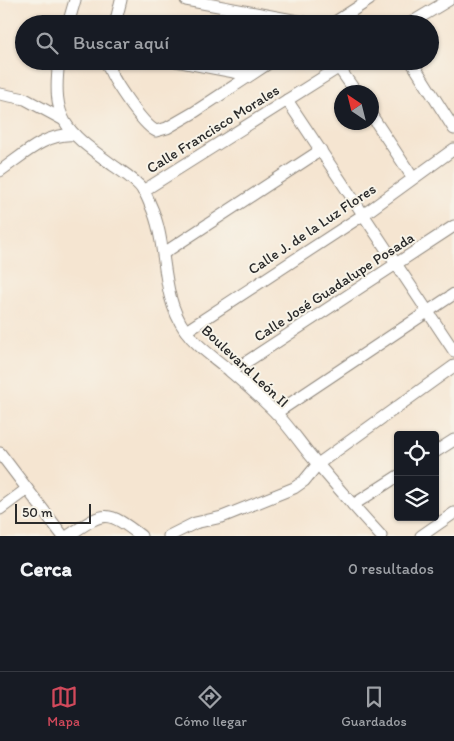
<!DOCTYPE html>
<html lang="es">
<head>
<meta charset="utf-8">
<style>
	:root { --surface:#171b24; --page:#242831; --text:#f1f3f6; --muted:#9ea1a6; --line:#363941; --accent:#d1495b }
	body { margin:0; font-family:Itim,sans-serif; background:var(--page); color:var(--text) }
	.controls { position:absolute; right:15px; bottom:15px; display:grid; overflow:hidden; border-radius:5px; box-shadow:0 1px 4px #0004 }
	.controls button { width:45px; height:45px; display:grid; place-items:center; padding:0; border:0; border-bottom:1px solid var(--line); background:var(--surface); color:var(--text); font:25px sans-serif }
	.compass { position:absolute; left:334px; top:85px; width:45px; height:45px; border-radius:50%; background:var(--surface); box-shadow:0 1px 4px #0004; rotate:325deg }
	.scale { position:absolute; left:15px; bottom:12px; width:76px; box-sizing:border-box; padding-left:5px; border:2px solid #2b2b2b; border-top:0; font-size:14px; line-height:18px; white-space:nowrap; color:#2b2b2b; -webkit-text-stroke:4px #f7f3e8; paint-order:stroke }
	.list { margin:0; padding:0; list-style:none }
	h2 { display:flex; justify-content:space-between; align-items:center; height:65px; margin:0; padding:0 20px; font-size:21px }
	h2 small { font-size:16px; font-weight:400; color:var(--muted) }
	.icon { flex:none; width:28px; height:28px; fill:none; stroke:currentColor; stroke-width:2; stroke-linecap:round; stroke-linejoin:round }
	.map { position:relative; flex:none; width:454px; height:536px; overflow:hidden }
	.search { position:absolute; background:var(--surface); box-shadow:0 1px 4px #0004; left:15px; right:15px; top:15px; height:55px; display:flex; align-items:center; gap:12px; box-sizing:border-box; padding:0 18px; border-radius:28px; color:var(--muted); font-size:19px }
	.sheet { height:135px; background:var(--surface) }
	nav { display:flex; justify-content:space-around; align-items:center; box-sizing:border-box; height:70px; border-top:1px solid var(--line); background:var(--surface); font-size:14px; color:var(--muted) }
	nav a { display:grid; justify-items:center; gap:2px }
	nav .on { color:var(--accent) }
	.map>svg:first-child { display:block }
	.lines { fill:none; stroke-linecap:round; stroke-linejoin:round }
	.minor-casing { stroke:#90887e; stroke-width:13 }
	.minor { stroke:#fff; stroke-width:11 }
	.labels { text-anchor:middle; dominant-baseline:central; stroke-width:4; stroke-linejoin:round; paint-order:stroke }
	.street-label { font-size:15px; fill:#2b2b2b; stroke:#f7f3e8 }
</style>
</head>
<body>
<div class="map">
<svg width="454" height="536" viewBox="0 0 454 536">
	<rect width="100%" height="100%" fill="#f7f3e8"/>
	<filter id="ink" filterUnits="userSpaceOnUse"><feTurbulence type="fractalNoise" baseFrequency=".02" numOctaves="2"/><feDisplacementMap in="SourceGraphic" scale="10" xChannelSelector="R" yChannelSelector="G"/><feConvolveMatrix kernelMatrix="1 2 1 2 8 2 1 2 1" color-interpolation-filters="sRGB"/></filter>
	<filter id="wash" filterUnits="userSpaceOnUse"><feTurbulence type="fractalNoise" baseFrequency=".0096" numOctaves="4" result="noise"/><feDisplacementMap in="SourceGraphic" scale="20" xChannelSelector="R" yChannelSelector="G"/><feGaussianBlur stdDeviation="1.12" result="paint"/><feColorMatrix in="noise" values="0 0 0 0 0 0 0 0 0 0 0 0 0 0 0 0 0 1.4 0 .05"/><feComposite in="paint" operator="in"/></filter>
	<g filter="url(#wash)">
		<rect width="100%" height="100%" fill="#f5e5d1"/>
	</g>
	<g filter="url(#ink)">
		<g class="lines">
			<defs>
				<g id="minor">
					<polyline points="186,0 314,24"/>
					<polyline points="68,24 75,0"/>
					<polyline points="115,24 121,0"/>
					<polyline points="332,24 369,0"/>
					<polyline points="409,24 449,0"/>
					<path d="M59,61C51,123 68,132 114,166C124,173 136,180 143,190C146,194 148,199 150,204C169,244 159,293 185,330C197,347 215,358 230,371C245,384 261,398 275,412C290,427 302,446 316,462C337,487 359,512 381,536"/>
					<path d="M107,61C108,75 143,125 156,131L167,128L193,113L272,61"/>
					<polyline points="176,61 250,75"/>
					<polyline points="411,61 454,129"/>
					<polyline points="339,68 356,92"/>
					<polyline points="0,94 25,99 62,119"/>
					<polyline points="287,100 454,351"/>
					<polyline points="372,116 413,178"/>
					<path d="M0,171C22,156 46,132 75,135"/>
					<polyline points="143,191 349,61"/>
					<polyline points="164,253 321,150"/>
					<polyline points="186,331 363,215 454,149"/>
					<polyline points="231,372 454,226"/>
					<polyline points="276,413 454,294"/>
					<polyline points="435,452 454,440"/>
					<polyline points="0,453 63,536"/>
					<polyline points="353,505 398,476"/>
					<polyline points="0,509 27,489"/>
					<path d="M68,536C104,512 105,508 141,536"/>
					<polyline points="169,536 195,523 222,517 294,488 304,481 318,464 454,366"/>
					<polyline points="421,536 454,513"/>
				</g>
			</defs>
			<use href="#minor" class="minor-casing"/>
			<use href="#minor" class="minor"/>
		</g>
	</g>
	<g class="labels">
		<g class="street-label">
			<text transform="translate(213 129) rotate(-32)">Calle Francisco Morales</text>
			<text transform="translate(312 229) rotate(-34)">Calle J. de la Luz Flores</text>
			<text transform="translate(334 287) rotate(-33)">Calle José Guadalupe Posada</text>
			<text transform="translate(245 366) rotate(43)">Boulevard León II</text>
		</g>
	</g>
</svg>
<div class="controls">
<button><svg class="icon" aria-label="locate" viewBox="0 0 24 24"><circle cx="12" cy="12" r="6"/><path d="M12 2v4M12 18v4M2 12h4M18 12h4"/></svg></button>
<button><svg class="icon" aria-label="layers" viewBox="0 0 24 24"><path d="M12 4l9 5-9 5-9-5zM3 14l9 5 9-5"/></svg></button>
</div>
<svg class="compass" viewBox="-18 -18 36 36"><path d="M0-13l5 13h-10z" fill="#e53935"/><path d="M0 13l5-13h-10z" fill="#9ea1a6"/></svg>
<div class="scale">50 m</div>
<div class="search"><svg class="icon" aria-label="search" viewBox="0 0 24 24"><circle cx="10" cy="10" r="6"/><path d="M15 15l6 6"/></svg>Buscar aquí</div>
</div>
<section class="sheet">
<h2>Cerca<small>0 resultados</small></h2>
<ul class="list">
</ul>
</section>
<nav>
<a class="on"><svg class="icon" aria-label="map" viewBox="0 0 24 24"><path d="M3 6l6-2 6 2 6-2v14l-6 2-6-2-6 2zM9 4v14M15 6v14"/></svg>Mapa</a>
<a><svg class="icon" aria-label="directions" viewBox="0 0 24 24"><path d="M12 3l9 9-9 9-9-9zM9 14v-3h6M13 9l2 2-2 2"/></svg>Cómo llegar</a>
<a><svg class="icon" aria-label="saved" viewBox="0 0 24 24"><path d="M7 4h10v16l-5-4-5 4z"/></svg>Guardados</a>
</nav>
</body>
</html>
